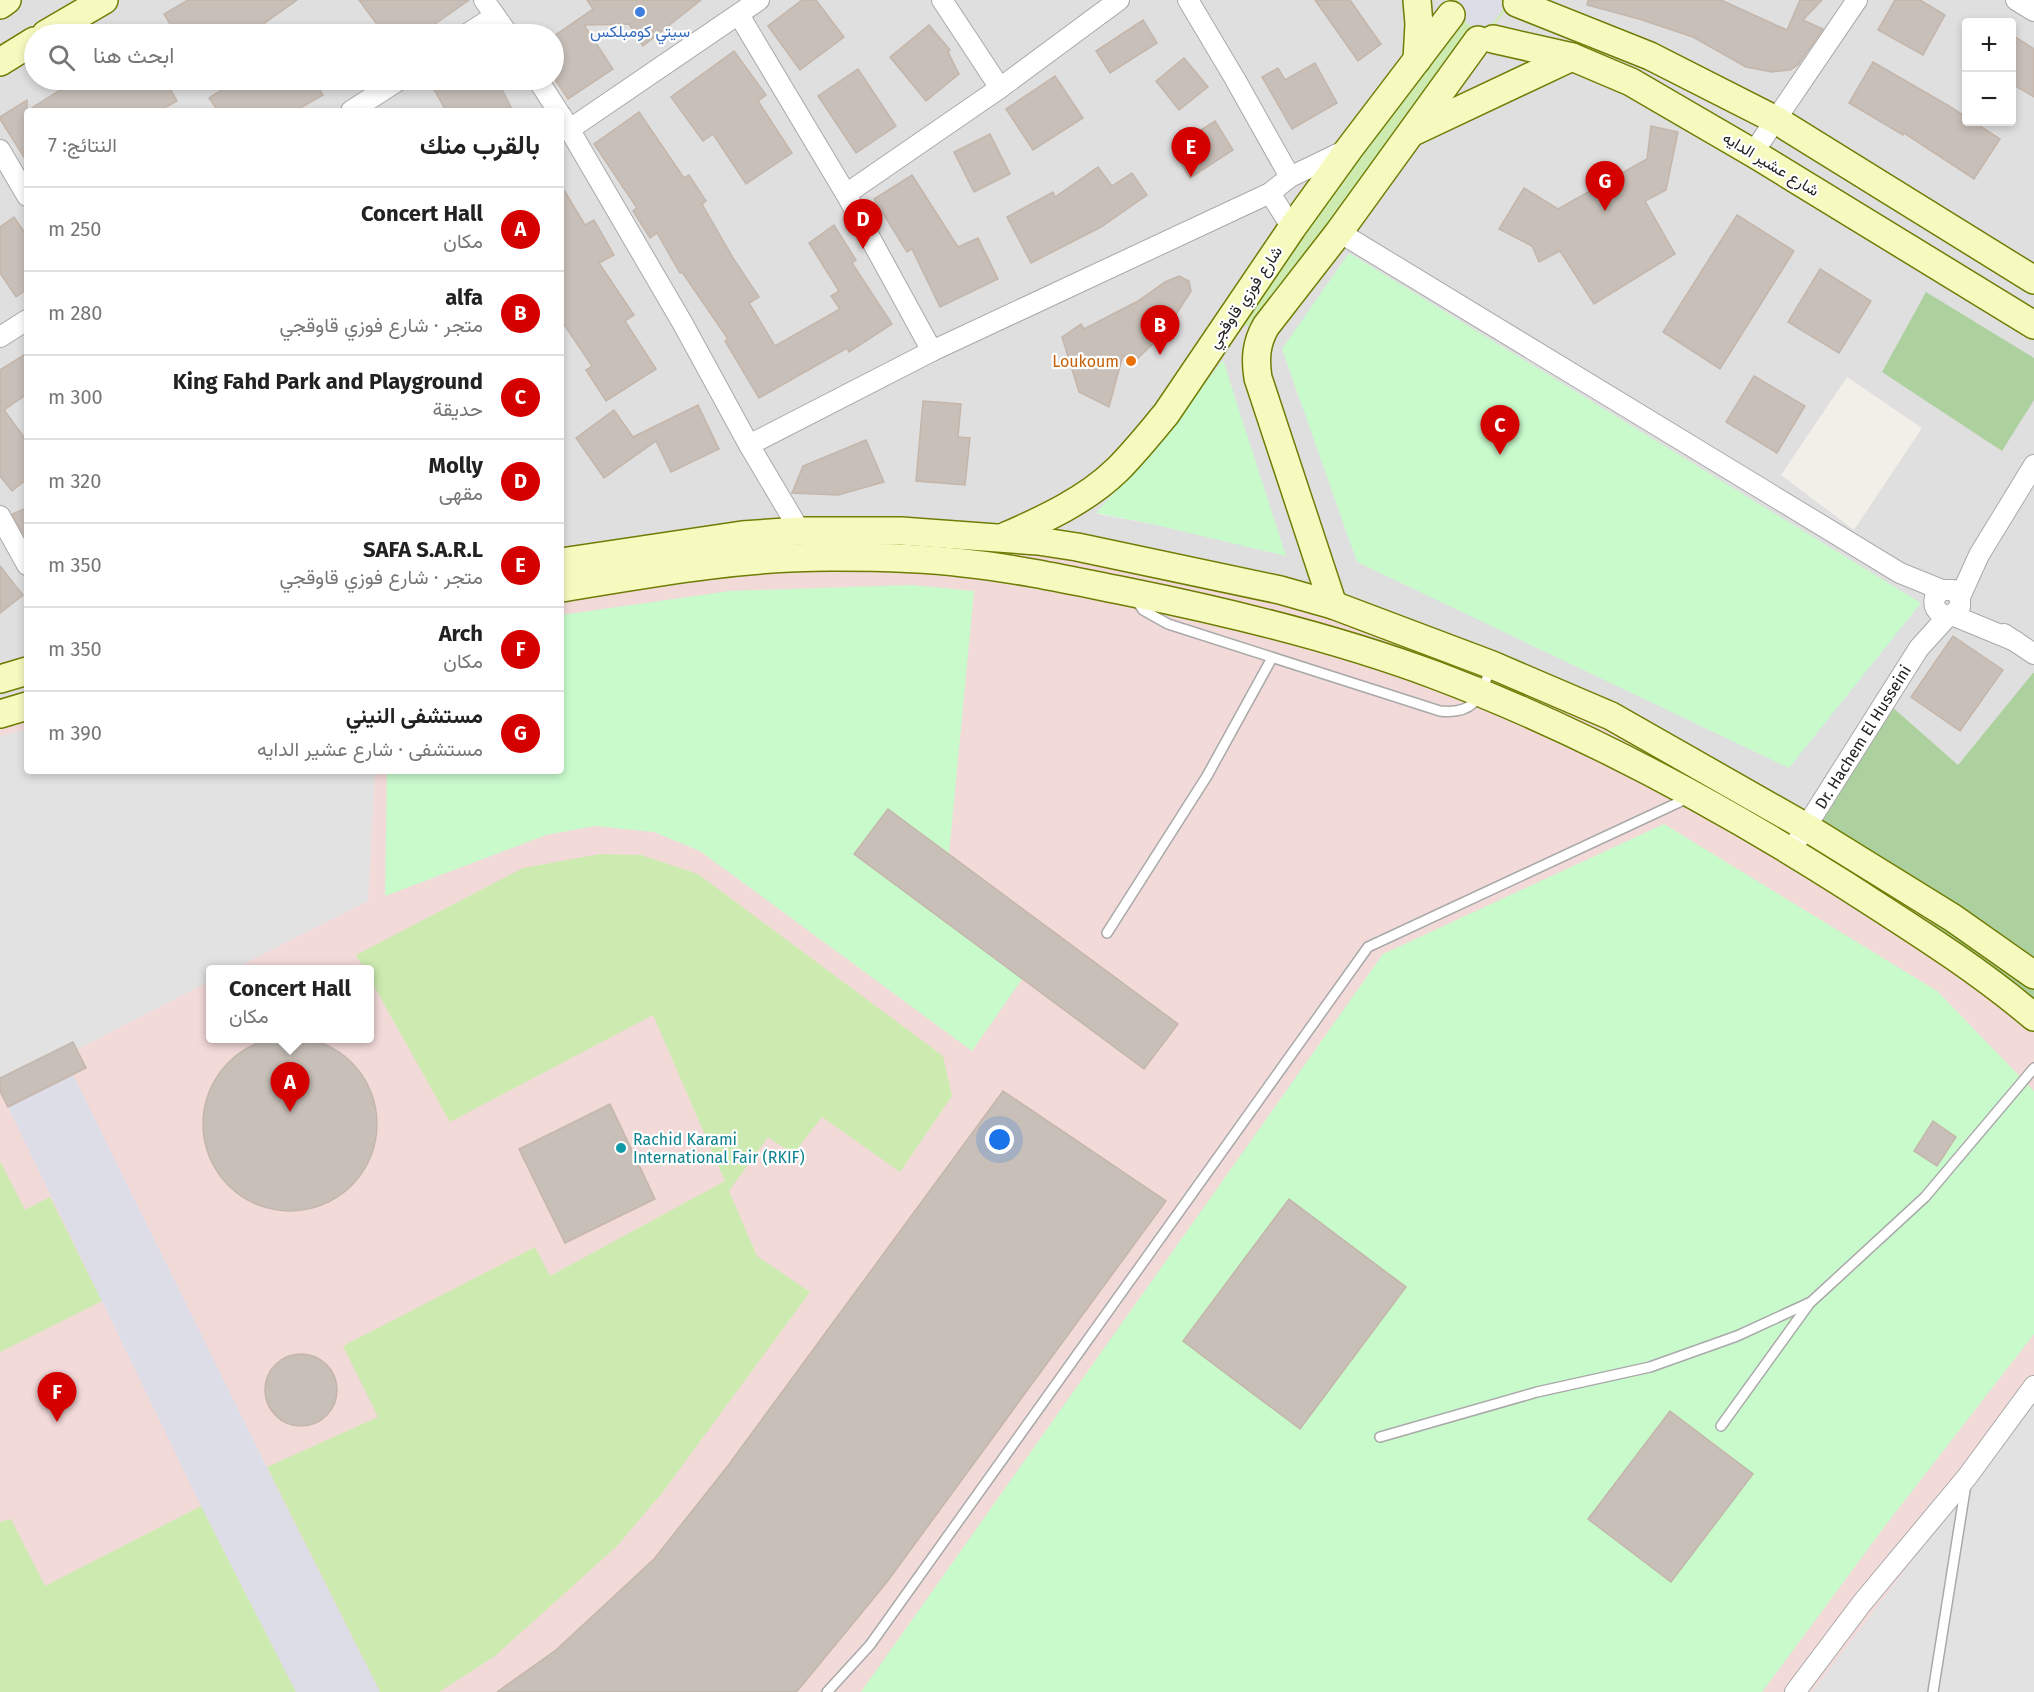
<!DOCTYPE html>
<html lang="ar">
<head>
<meta charset="utf-8">
<style>
	:root { --surface:#fff; --page:#f6f6f6; --text:#222; --muted:#767676; --line:#e0e0e0; --accent:#d40000 }
	body { margin:0; font-family:"Fira Sans",Vazirmatn,sans-serif; background:var(--page); color:var(--text); direction:rtl }
	.controls { position:absolute; right:18px; top:18px; display:grid; overflow:hidden; border-radius:6px; box-shadow:0 3px 9px #0003 }
	.controls button { width:54px; height:54px; display:grid; place-items:center; padding:0; border:0; border-bottom:2px solid var(--line); background:var(--surface); color:var(--text); font:30px sans-serif }
	.you { position:absolute; left:1000px; top:1140px; width:21px; height:21px; margin:-15px; border:4px solid #fff; border-radius:50%; background:#1a73e8; box-shadow:0 0 0 9px #1a73e833 }
	.badge { display:grid; place-items:center; width:39px; height:39px; border-radius:50%; background:var(--accent); color:#fff; font-size:20px; font-weight:700 }
	.pin { position:absolute; translate:-50% -50px; filter:drop-shadow(0 2px 3px #0008) }
	.pin::after { content:''; position:absolute; top:32px; width:21px; height:18px; background:inherit; clip-path:polygon(0 0,100% 0,50% 100%) }
	.popup { position:absolute; left:206px; top:965px; width:168px; height:78px; box-sizing:border-box; display:grid; place-content:center; border-radius:6px; background:var(--surface); filter:drop-shadow(0 2px 4px #0005); font-size:20px; white-space:nowrap; color:var(--muted) }
	.popup b { font-size:22px; color:var(--text) }
	.popup::after { content:''; position:absolute; left:50%; top:100%; margin-left:-12px; border:12px solid transparent; border-top-color:var(--surface) }
	.list { margin:0; padding:0; list-style:none }
	h2 { display:flex; justify-content:space-between; align-items:center; height:78px; margin:0; padding:0 24px; font-size:26px }
	h2 small { font-size:20px; font-weight:400; color:var(--muted) }
	.list li { display:grid; grid-template-columns:39px 1fr auto; gap:18px; align-items:center; box-sizing:border-box; height:84px; padding:0 24px; border-top:2px solid var(--line) }
	.list b { display:block; font-size:22px; white-space:nowrap }
	.list p { margin:0; font-size:20px; white-space:nowrap; color:var(--muted) }
	.list em { font-size:20px; font-style:normal; color:var(--muted) }
	.icon { flex:none; width:33px; height:33px; fill:none; stroke:currentColor; stroke-width:2; stroke-linecap:round; stroke-linejoin:round }
	.map { position:relative; flex:none; width:2034px; height:1692px; overflow:hidden; direction:ltr }
	.search { position:absolute; background:var(--surface); box-shadow:0 3px 9px #0003; left:24px; top:24px; width:540px; height:66px; display:flex; align-items:center; gap:15px; box-sizing:border-box; padding:0 21px; border-radius:33px; color:var(--muted); font-size:22px }
	.panel { position:absolute; background:var(--surface); box-shadow:0 3px 9px #0003; left:24px; top:108px; width:540px; height:666px; border-radius:6px; direction:rtl }
	.map>svg:first-child { display:block }
	.residential { fill:#e0dfdf; fill-rule:evenodd }
	.commercial { fill:#f2dad9; fill-rule:evenodd }
	.grass { fill:#cdebb0 }
	.forest { fill:#add19e }
	.park { fill:#c8facc }
	.parking { fill:#e2e2e2 }
	.plaza { fill:#dddde8 }
	.building { fill:#c7bfb8; stroke:#c4b6ab; stroke-width:1.5 }
	.lines { fill:none; stroke-linecap:round; stroke-linejoin:round }
	.lane-casing { stroke:#a9a9a9; stroke-width:12 }
	.street-casing { stroke:#a9a9a9; stroke-width:22 }
	.secondary-casing { stroke:#707d05; stroke-width:30 }
	.lane { stroke:#fff; stroke-width:9 }
	.street { stroke:#fff; stroke-width:20 }
	.secondary { stroke:#f7fabf; stroke-width:27 }
	.shop-dot { fill:#3f7fe0; stroke:#fff; stroke-width:2 }
	.food-dot { fill:#e8710a; stroke:#fff; stroke-width:2 }
	.culture-dot { fill:#0f9aa8; stroke:#fff; stroke-width:2 }
	.labels { text-anchor:middle; dominant-baseline:central; stroke-width:4.5; stroke-linejoin:round; paint-order:stroke }
	.shop-label { font-size:16px; fill:#366cbe; stroke:#fff }
	.street-label { font-size:16px; fill:#222; stroke:#fff }
	.food-label { font-size:16px; fill:#c56008; stroke:#fff; text-anchor:end }
	.culture-label { font-size:16px; fill:#0d838f; stroke:#fff; text-anchor:start }
</style>
</head>
<body>
<div class="map">
<svg width="2034" height="1692" viewBox="0 0 2034 1692">
	<rect width="100%" height="100%" fill="#f2efe9"/>
	<path class="residential" d="M0,0H1446L1208,329L1349,221L1513,0H2034V673L1958,765L1891,706L1803,828L561,583V111H27V695L0,703ZM1966,22H2012V122H1966ZM34,34H554V80H34ZM1223,361L1152,524L1097,514L1168,430ZM1847,377L1922,428L1854,530L1781,475Z"/>
	<path class="commercial" d="M935,552L1052,554L1258,582L1585,702L1908,903L2006,984L2034,1012V1692H0V703L27,695V771H561V583ZM210,970H370V1038H210Z"/>
	<g class="grass">
		<polygon points="1446,0 1513,0 1349,221 1289,322 1207,329"/>
		<polygon points="600,854 641,855 698,874 943,1056 952,1096 900,1172 822,1117 793,1154 768,1137 729,1191 757,1256 810,1292 662,1493 616,1547 495,1656 439,1692 380,1692 267,1467 378,1417 343,1346 535,1247 550,1276 725,1181 653,1015 450,1122 370,979 370,970 364,969 356,955 523,868"/>
		<polygon points="0,1161 25,1210 50,1197 102,1301 0,1352"/>
		<polygon points="201,1506 296,1692 0,1692 0,1522 11,1519 45,1586"/>
	</g>
	<g class="forest">
		<polygon points="1926,292 2034,358 2034,400 2002,451 1882,372"/>
		<path d="M2033,673H2034V1012C1963,943 1883,885 1803,828L1890,705L1958,765Z"/>
	</g>
	<g class="park">
		<polygon points="1349,253 1921,603 1789,768 1357,562 1282,349"/>
		<polygon points="1223,360 1286,556 1152,524 1096,513 1168,430"/>
		<polygon points="911,585 974,591 949,854 888,809 854,854 1022,979 972,1051 700,851 654,832 594,826 546,835 385,896 387,771 561,771 561,615 730,591"/>
		<polygon points="1664,824 1937,991 2034,1091 2034,1334 1888,1522 1762,1692 861,1692 1383,954"/>
	</g>
	<g class="parking">
		<polygon points="27,729 27,771 375,771 368,901 234,969 210,970 210,981 0,1089 0,736"/>
		<polygon points="2034,1401 2034,1692 1812,1692"/>
	</g>
	<g class="plaza">
		<polygon points="1459,0 1501,0 1504,8 1495,21 1488,26 1475,27 1469,25 1460,16 1457,8"/>
		<polygon points="73,1075 284,1502 380,1692 296,1692 201,1506 8,1107"/>
	</g>
	<g class="building">
		<polygon points="188,0 297,0 249,34 176,34 164,14"/>
		<polygon points="359,0 469,0 421,34 384,34"/>
		<polygon points="587,0 701,0 643,46 629,24 584,25 613,69 568,99 554,78 554,36 593,9"/>
		<polygon points="802,0 816,0 844,37 800,70 768,26"/>
		<polygon points="1315,0 1350,0 1381,44 1358,61"/>
		<polygon points="1588,0 1721,0 1787,30 1800,0 1822,0 1803,20 1823,29 1798,65 1790,70 1772,72 1746,67 1693,37 1639,19 1587,5"/>
		<polygon points="1895,0 1920,0 1945,15 1923,55 1878,30"/>
		<polygon points="1143,20 1157,43 1110,73 1096,51"/>
		<polygon points="929,25 950,50 948,52 959,74 926,101 890,57"/>
		<polygon points="2012,35 2034,49 2034,97 2012,84"/>
		<polygon points="734,51 766,95 758,101 792,153 746,184 713,134 703,141 671,97"/>
		<polygon points="1184,58 1208,87 1179,110 1156,81"/>
		<polygon points="1873,62 1949,106 1966,117 1966,122 1974,122 2000,139 1974,179 1904,133 1903,135 1849,103"/>
		<polygon points="1315,63 1337,103 1292,129 1262,77 1278,68 1285,80"/>
		<polygon points="858,69 896,126 856,153 818,96"/>
		<polygon points="1055,76 1083,118 1033,150 1006,109"/>
		<polygon points="76,80 165,80 177,101 159,111 27,111"/>
		<polygon points="237,80 314,80 323,95 295,111 218,111 209,98"/>
		<polygon points="429,80 497,80 513,111 446,111"/>
		<polygon points="27,100 27,162 0,119 0,117"/>
		<polygon points="639,112 684,178 689,175 706,201 702,204 733,258 759,297 749,303 775,346 840,309 831,296 839,291 809,243 834,225 856,260 852,263 892,324 849,352 847,348 759,398 725,341 728,339 682,272 680,273 657,233 650,238 633,211 637,208 594,144"/>
		<polygon points="1215,121 1233,150 1190,178 1172,148"/>
		<polygon points="1651,126 1678,132 1666,190 1645,201 1675,254 1594,304 1560,251 1539,262 1532,246 1499,229 1524,188 1558,209 1647,159"/>
		<polygon points="990,134 1010,174 974,192 954,152"/>
		<polygon points="1098,167 1112,186 1132,173 1147,195 1101,227 1031,263 1007,217 1053,192 1055,197"/>
		<polygon points="912,175 958,247 978,238 998,279 940,307 912,249 907,252 874,199"/>
		<polygon points="561,185 585,225 594,220 614,255 599,263 634,315 625,321 656,369 606,401 586,370 592,366 561,320"/>
		<polygon points="1737,215 1794,251 1720,369 1663,332"/>
		<polygon points="14,217 27,236 27,289 16,297 0,273 0,227"/>
		<polygon points="1820,269 1871,301 1839,353 1788,322"/>
		<polygon points="1179,276 1189,281 1191,291 1165,332 1131,365 1123,355 1109,407 1079,392 1062,337 1081,324 1084,329 1138,301 1165,282"/>
		<polygon points="27,353 27,394 4,410 27,441 27,479 12,491 0,476 0,370"/>
		<polygon points="1754,376 1805,406 1777,453 1726,422"/>
		<polygon points="923,401 961,404 958,437 970,438 965,485 916,481"/>
		<polygon points="698,405 719,449 671,472 656,441 604,478 576,438 614,410 633,437"/>
		<polygon points="866,440 884,482 838,495 792,493 803,466"/>
		<polygon points="27,508 27,540 12,514"/>
		<polygon points="0,566 23,595 0,613"/>
		<polygon points="1953,636 2003,670 1960,731 1911,697"/>
		<polygon points="888,809 1178,1024 1144,1069 854,854"/>
		<circle cx="290" cy="1124" r="87"/>
		<polygon points="73,1042 86,1068 8,1107 0,1091 0,1078"/>
		<polygon points="1003,1091 1166,1201 887,1582 799,1689 796,1692 497,1692 556,1650 654,1559 727,1467"/>
		<polygon points="610,1104 655,1199 565,1243 519,1149"/>
		<polygon points="1933,1121 1956,1137 1937,1166 1914,1151"/>
		<polygon points="1289,1199 1406,1287 1300,1429 1183,1341"/>
		<circle cx="301" cy="1390" r="36"/>
		<polygon points="1670,1411 1753,1474 1671,1582 1588,1519"/>
	</g>
	<g class="lines">
		<defs>
			<g id="lane">
				<path d="M1136,600L1143,610L1168,624L1440,711C1476,715 1480,696 1491,667"/>
				<polyline points="1107,933 1207,776 1272,658"/>
				<polyline points="1721,1426 1809,1304"/>
				<polyline points="1380,1437 1537,1392 1650,1367 1737,1336 1811,1302 1925,1197 2034,1068"/>
				<polyline points="827,1692 870,1645 1368,947 1688,798"/>
				<polyline points="1933,1692 1966,1484"/>
			</g>
			<g id="street">
				<polyline points="484,0 508,34"/>
				<polyline points="942,0 1000,88"/>
				<polyline points="1188,0 1235,79 1290,177"/>
				<polyline points="2016,0 2034,11"/>
				<polyline points="739,15 846,194 932,351"/>
				<polyline points="467,34 495,16"/>
				<polyline points="538,80 558,111"/>
				<polyline points="351,111 399,80"/>
				<polyline points="561,115 683,324 749,445 800,531"/>
				<polyline points="570,129 759,0"/>
				<polyline points="0,150 27,196"/>
				<polyline points="1753,153 1857,0"/>
				<polyline points="1270,193 1292,228"/>
				<polyline points="846,194 1000,88 1119,0"/>
				<polyline points="1339,232 1900,573 1942,590"/>
				<polyline points="0,337 27,320"/>
				<polyline points="749,445 932,351 1270,193 1290,177 1346,150"/>
				<polyline points="0,516 27,565"/>
				<polyline points="1960,597 1979,555 2034,465"/>
				<path d="M1952,615L1960,607V597L1953,590H1942L1935,597C1932,609 1940,617 1952,615L2015,641"/>
				<polyline points="2004,634 2034,654"/>
				<polyline points="1799,838 1919,648 1948,616"/>
				<polyline points="1795,1692 1862,1603 1967,1477 2034,1386"/>
			</g>
			<g id="secondary">
				<polyline points="1517,3 1650,56 1776,120 2034,280"/>
				<polyline points="0,5 7,0"/>
				<polyline points="46,34 104,0"/>
				<polyline points="1493,39 1572,57 1631,82 1753,153 2034,325"/>
				<polyline points="1417,60 1419,24 1417,0"/>
				<polyline points="0,62 34,41"/>
				<polyline points="1415,131 1572,57"/>
				<path d="M1006,536C1045,519 1086,500 1117,470C1135,452 1150,433 1166,414L1292,228L1349,149L1451,15"/>
				<polyline points="561,562 742,535 800,531 901,531 1038,541 1077,547 1280,590 1333,605 1492,665 1611,716 1806,827 1953,918 2034,975"/>
				<path d="M561,588C652,573 745,556 837,557C879,557 923,558 964,563C1020,569 1074,581 1129,592C1233,613 1336,638 1435,675C1579,729 1716,803 1845,885C1910,927 1975,967 2034,1017"/>
				<path d="M1333,605L1258,378C1255,359 1256,343 1266,326L1339,232L1478,40"/>
				<polyline points="0,679 27,671"/>
				<polyline points="0,714 27,706"/>
			</g>
		</defs>
		<use href="#lane" class="lane-casing"/>
		<use href="#street" class="street-casing"/>
		<use href="#secondary" class="secondary-casing"/>
		<use href="#lane" class="lane"/>
		<use href="#street" class="street"/>
		<use href="#secondary" class="secondary"/>
	</g>
	<circle class="shop-dot" cx="640" cy="12" r="6"/>
	<circle class="food-dot" cx="1131" cy="361" r="6"/>
	<circle class="culture-dot" cx="621" cy="1148" r="6"/>
	<g class="labels">
		<g class="shop-label">
			<text x="640" y="31">سيتي كومبلكس</text>
		</g>
		<g class="street-label">
			<text transform="translate(1771 164) rotate(31)">شارع عشير الدايه</text>
			<text transform="translate(1245 297) rotate(-56)">شارع فوزي قاوقجي</text>
			<text transform="translate(1863 737) rotate(-58)">Dr. Hachem El Husseini</text>
		</g>
		<g class="food-label">
			<text x="1119" y="361">Loukoum</text>
		</g>
		<g class="culture-label">
			<text x="633" y="1139">Rachid Karami<tspan x="633" dy="18">International Fair (RKIF)</tspan></text>
		</g>
	</g>
</svg>
<div class="controls">
<button>+</button>
<button>−</button>
</div>
<div class="you"></div>
<div class="pin badge" style="left:290px;top:1112px">A</div>
<div class="popup"><b>Concert Hall</b>مكان</div>
<div class="pin badge" style="left:1160px;top:355px">B</div>
<div class="pin badge" style="left:1500px;top:455px">C</div>
<div class="pin badge" style="left:863px;top:249px">D</div>
<div class="pin badge" style="left:1191px;top:177px">E</div>
<div class="pin badge" style="left:57px;top:1422px">F</div>
<div class="pin badge" style="left:1605px;top:211px">G</div>
<div class="search"><svg class="icon" aria-label="search" viewBox="0 0 24 24"><circle cx="10" cy="10" r="6"/><path d="M15 15l6 6"/></svg>ابحث هنا</div>
<section class="panel">
<h2>بالقرب منك<small>النتائج: 7</small></h2>
<ul class="list">
<li><span class="badge">A</span><div><b>Concert Hall</b><p>مكان</p></div><em>250 m</em></li>
<li><span class="badge">B</span><div><b>alfa</b><p>متجر · شارع فوزي قاوقجي</p></div><em>280 m</em></li>
<li><span class="badge">C</span><div><b>King Fahd Park and Playground</b><p>حديقة</p></div><em>300 m</em></li>
<li><span class="badge">D</span><div><b>Molly</b><p>مقهى</p></div><em>320 m</em></li>
<li><span class="badge">E</span><div><b>SAFA S.A.R.L</b><p>متجر · شارع فوزي قاوقجي</p></div><em>350 m</em></li>
<li><span class="badge">F</span><div><b>Arch</b><p>مكان</p></div><em>350 m</em></li>
<li><span class="badge">G</span><div><b>مستشفى النيني</b><p>مستشفى · شارع عشير الدايه</p></div><em>390 m</em></li>
</ul>
</section>
</div>
</body>
</html>
